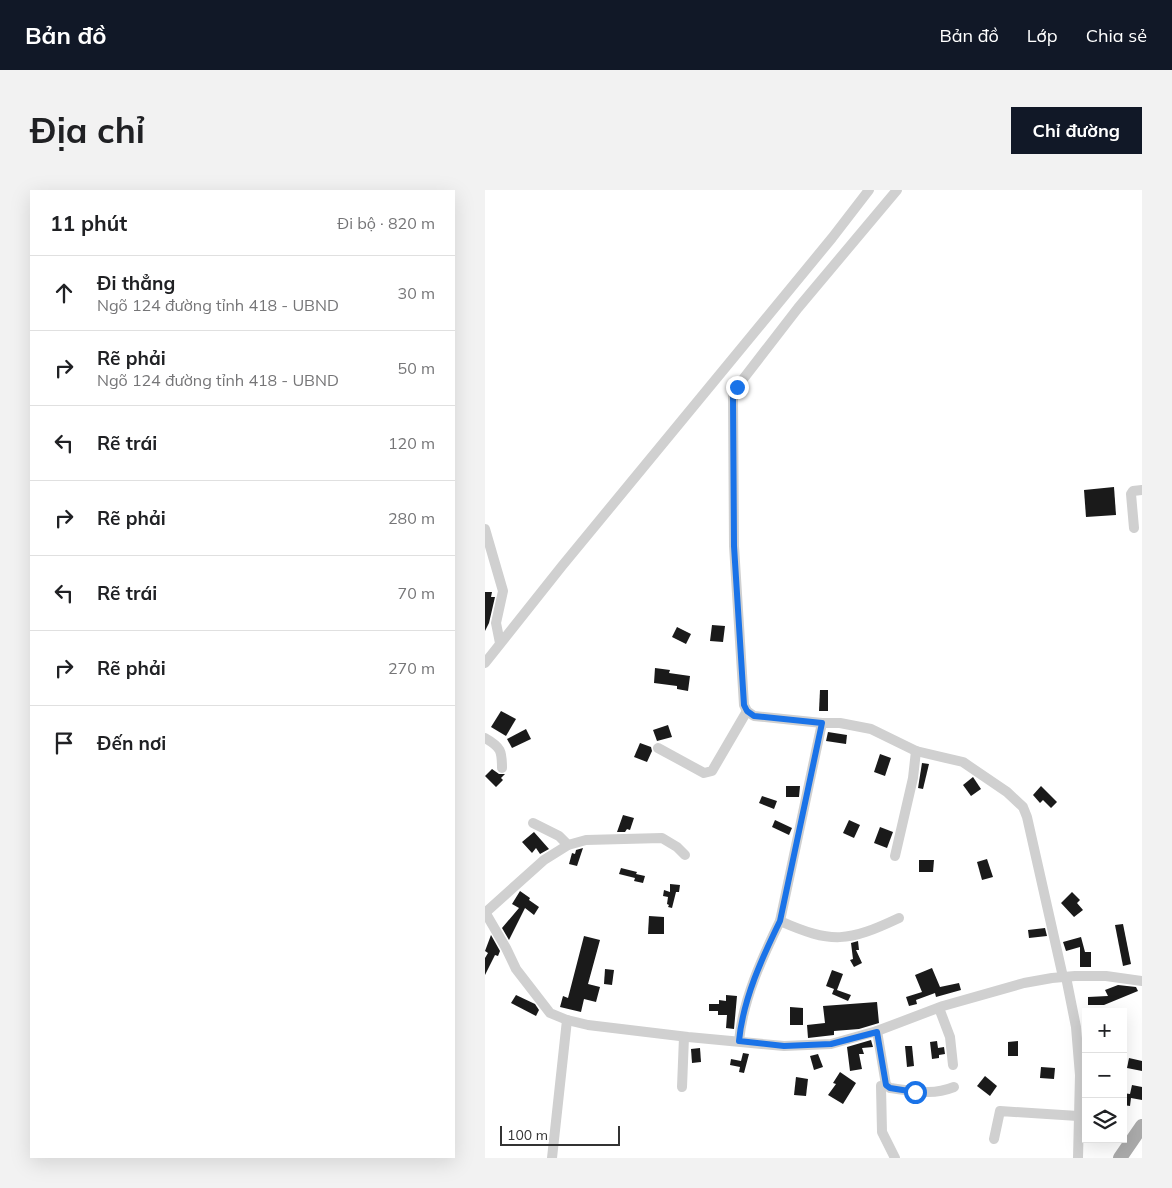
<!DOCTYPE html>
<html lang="vi">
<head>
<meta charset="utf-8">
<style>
	:root { --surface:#fff; --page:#f2f2f2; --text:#202124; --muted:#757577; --line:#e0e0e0; --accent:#111827 }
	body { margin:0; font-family:Mulish,sans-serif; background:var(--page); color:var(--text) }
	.controls { position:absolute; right:15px; bottom:15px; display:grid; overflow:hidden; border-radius:0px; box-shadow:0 5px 20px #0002 }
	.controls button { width:45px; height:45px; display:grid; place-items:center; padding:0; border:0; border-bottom:1px solid var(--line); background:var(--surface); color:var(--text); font:25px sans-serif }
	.scale { position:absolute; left:15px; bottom:12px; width:120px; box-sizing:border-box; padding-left:5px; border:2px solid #333; border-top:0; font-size:14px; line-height:18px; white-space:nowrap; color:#333; -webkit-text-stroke:4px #fff; paint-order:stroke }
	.stop { position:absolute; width:15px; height:15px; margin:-11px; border:4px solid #1a73e8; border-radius:50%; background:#fff }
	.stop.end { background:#1a73e8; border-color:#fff; box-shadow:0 1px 5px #0008 }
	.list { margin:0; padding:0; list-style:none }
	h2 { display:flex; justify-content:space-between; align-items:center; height:65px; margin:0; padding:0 20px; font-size:21px }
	h2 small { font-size:16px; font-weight:400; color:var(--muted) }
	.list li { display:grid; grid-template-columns:32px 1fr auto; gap:15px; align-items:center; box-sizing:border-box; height:75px; padding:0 20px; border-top:1px solid var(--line) }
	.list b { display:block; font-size:19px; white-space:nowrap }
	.list p { margin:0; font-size:16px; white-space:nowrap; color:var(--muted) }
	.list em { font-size:16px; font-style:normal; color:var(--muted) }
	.icon { flex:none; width:28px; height:28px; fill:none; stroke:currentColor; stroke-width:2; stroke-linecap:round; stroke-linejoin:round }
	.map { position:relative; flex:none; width:657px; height:968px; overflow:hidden; border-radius:0px }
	header { display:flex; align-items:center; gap:30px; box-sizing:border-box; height:70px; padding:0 25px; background:var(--accent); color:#fff }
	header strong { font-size:24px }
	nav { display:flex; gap:28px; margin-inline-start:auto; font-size:18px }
	.intro { display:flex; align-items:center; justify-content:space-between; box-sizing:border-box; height:120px; padding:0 30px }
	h1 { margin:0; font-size:35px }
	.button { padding:12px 22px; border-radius:0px; background:var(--accent); color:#fff; font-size:18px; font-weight:700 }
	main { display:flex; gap:30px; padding:0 30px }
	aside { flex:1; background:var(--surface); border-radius:0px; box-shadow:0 5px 20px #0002 }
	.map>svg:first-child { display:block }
	.building { fill:#1a1a1a }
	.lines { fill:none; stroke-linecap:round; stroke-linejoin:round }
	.minor { stroke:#d0d0d0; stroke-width:10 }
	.major { stroke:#ababab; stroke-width:14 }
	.route { stroke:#1a73e8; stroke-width:6 }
</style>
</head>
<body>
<header>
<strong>Bản đồ</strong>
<nav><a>Bản đồ</a><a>Lớp</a><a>Chia sẻ</a></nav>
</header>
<div class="intro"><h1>Địa chỉ</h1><a class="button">Chỉ đường</a></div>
<main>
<aside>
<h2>11 phút<small>Đi bộ · 820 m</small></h2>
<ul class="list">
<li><svg class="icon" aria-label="ahead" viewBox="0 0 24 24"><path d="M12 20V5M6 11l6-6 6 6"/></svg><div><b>Đi thẳng</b><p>Ngõ 124 đường tỉnh 418 - UBND</p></div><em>30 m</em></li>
<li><svg class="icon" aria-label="right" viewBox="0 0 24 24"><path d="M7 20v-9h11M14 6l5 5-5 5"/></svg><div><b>Rẽ phải</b><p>Ngõ 124 đường tỉnh 418 - UBND</p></div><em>50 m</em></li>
<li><svg class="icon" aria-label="left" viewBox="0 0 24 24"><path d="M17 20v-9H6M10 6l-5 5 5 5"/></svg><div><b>Rẽ trái</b></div><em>120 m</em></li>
<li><svg class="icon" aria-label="right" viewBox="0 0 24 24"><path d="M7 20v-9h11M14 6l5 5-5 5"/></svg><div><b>Rẽ phải</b></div><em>280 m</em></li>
<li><svg class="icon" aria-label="left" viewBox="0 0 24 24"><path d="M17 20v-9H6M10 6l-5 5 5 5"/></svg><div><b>Rẽ trái</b></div><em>70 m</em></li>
<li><svg class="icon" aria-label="right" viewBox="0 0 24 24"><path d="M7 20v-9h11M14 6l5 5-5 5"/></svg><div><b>Rẽ phải</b></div><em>270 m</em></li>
<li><svg class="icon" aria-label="arrive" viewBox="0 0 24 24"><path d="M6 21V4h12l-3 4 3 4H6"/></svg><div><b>Đến nơi</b></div></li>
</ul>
</aside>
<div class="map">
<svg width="657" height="968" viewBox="0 0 657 968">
	<rect width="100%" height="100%" fill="#fff"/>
	<g class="building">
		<polygon points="629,297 631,325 601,327 599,300"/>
		<polygon points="0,402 7,402 6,407 10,407 4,433 0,441"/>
		<polygon points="227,435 240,436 238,452 225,451"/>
		<polygon points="192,437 206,444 201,454 187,447"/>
		<polygon points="170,478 185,480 184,483 205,486 203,501 192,499 192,496 169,493"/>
		<polygon points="335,500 343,500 343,521 334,521"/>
		<polygon points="16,521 31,529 21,546 6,537"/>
		<polygon points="183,535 187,547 172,551 168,540"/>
		<polygon points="41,539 46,549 27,558 22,549"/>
		<polygon points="343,542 362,545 361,554 341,551"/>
		<polygon points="155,553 166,557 167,561 162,572 149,567"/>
		<polygon points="395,564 406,568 400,586 389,582"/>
		<polygon points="437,573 444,574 438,599 433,598"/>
		<polygon points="7,579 14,584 20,584 16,588 18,590 11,597 0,586"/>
		<polygon points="488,587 496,599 486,606 478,595"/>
		<polygon points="301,596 315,596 314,607 301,607"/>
		<polygon points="556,596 572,612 566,618 558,610 555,613 548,605"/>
		<polygon points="277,606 292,611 289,619 274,613"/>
		<polygon points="138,625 149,628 145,640 142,639 140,642 132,642"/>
		<polygon points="290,630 307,638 304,645 287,637"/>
		<polygon points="364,630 375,635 369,648 358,643"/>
		<polygon points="395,637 408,642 402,658 389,653"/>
		<polygon points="49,642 64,659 55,664 51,658 47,663 37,652"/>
		<polygon points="98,658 92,676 84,674 87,663 90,664 91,660"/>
		<polygon points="502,669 508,687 497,690 492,672"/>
		<polygon points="434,670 449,670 448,682 434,682"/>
		<polygon points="136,678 152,682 151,684 160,686 158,693 149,691 150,688 134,684"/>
		<polygon points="185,694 195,695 194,702 191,702 187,718 183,717 184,715 182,714 183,707 178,706 179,700 185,702"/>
		<polygon points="35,701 45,708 44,710 54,717 49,725 40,718 24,750 17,738 34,718 27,714"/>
		<polygon points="587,702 595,710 592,713 598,720 589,727 576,713"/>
		<polygon points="164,726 179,727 179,744 163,744"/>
		<polygon points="638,734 646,774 638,776 630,735"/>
		<polygon points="560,738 562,746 544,748 543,740"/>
		<polygon points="6,745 15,761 13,766 10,765 0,785 0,768 3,763 0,761"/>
		<polygon points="99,746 115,750 103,794 115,797 111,812 99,809 96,822 75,817 78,806 83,808"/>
		<polygon points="596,747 600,762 606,762 606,777 595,777 595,757 581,761 578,752"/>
		<polygon points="373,751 374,760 371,760 377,773 369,777 365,770 368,769 366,753"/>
		<polygon points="447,778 455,797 474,793 476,800 451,807 450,803 431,810 432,814 424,816 421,807 437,802 430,785"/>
		<polygon points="120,779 129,780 127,795 119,794"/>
		<polygon points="347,780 358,784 352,800 366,805 363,811 347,804 349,799 341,796"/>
		<polygon points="633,795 651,797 653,801 619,815 603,815 603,807 623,806 620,800"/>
		<polygon points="31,805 50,814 54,820 51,826 26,813"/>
		<polygon points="241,805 252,806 249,839 241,838 242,825 233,825 233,821 224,821 224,814 234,814 234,810 241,811"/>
		<polygon points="392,812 394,833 374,839 349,841 349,845 323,848 322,835 340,833 338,816"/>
		<polygon points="305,817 318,818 318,835 305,835"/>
		<polygon points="386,850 388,857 377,858 379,864 374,864 377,879 365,881 362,857"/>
		<polygon points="452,851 453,858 459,857 460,864 454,865 454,868 447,869 445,852"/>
		<polygon points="533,851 533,866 523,866 523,852"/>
		<polygon points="420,856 427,856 429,876 422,877"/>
		<polygon points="215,858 216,872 207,873 206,859"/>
		<polygon points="258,863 264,864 259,883 254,882 255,877 245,875 246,869 256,871"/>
		<polygon points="333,864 338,877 329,880 325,866"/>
		<polygon points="644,868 657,871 657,881 642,878"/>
		<polygon points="556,877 570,878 569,889 555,888"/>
		<polygon points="355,882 371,893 358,914 343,905 351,894 348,893"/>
		<polygon points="500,886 512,896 505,906 492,896"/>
		<polygon points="311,887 323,889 321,906 309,905"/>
		<polygon points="647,895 657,897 657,910 646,908 645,916 638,915 638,903 645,904"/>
	</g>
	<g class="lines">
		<g class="minor">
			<polyline points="412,0 313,118 252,197 248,207 249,356 259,515 262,521 269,526 337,533 355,533 386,539 431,561 478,572 522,602 538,617 542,627 578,787"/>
			<polyline points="649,338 646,304 648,301 657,300"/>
			<polyline points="0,339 18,401 11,433 15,453"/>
			<polyline points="0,473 77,376 347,48 384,0"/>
			<path d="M0,548C16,557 17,561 17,578"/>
			<polyline points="173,558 219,583 227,581 262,521"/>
			<polyline points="48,633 74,646 83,655"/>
			<polyline points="410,666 428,588 431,561"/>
			<polyline points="0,722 21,758 31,779 65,823 82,830 103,835 203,847 299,856 346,854 392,841 458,816 539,793 567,788 590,786 621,786 657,791"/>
			<polyline points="1,722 59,670 83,655 101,650 177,648 192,657 200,665"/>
			<path d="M295,731C347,754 363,752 414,728"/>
			<polyline points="581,787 591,837 595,885 593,968"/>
			<polyline points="454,818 465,847 468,875"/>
			<path d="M392,841L401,895L405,898C430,901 446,906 469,897"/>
			<path d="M254,851C258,809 277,768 295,731L337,533"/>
			<polyline points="401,895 396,896 397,942 410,968"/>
			<polyline points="197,897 199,847"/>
			<polyline points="509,949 515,921 593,926"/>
			<polyline points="67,968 82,830"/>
		</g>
		<polyline class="major" points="635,968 657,936"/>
	</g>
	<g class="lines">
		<path class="route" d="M252,197L248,207L249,356L259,515L262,521L269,526L337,533L295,731C277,768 258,809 254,851L299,856L346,854L392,842L401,895L405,898L430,902"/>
	</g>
</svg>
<div class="controls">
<button>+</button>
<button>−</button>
<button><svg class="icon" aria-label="layers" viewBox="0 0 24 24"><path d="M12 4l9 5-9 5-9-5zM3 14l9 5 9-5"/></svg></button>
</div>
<div class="scale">100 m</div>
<div class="stop" style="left:430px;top:902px"></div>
<div class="stop end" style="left:252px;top:197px"></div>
</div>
</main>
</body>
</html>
